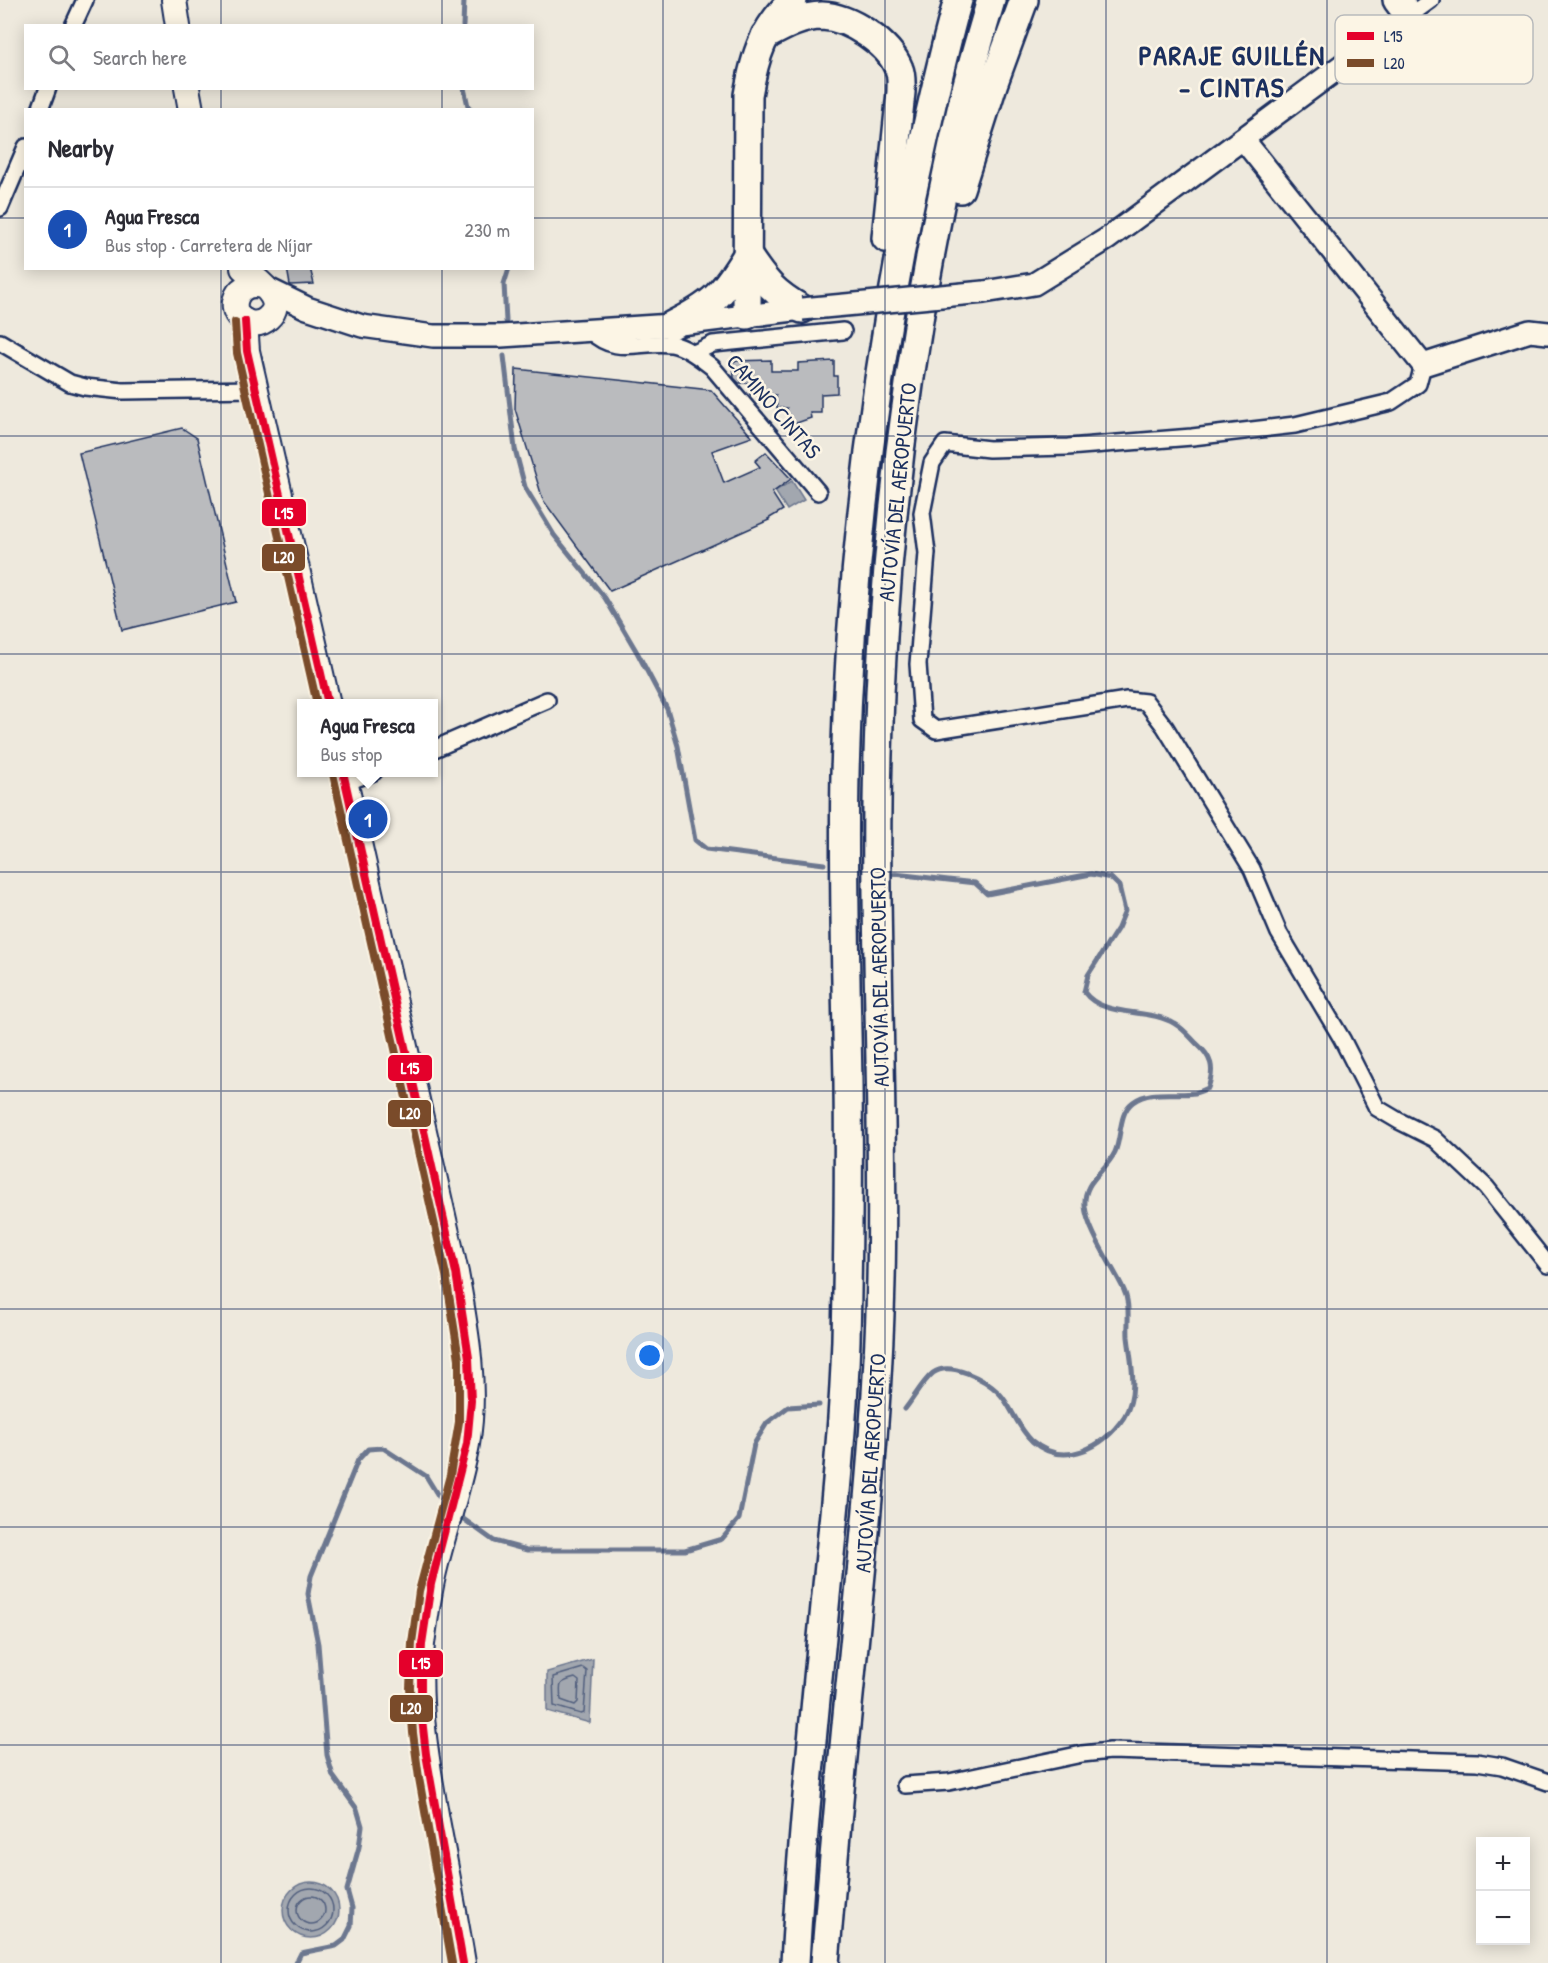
<!DOCTYPE html>
<html lang="en">
<head>
<meta charset="utf-8">
<style>
	:root { --surface:#fff; --page:#f2f2f3; --text:#2b2b33; --muted:#7c7c81; --line:#e1e1e2; --accent:#1f6fb2 }
	body { margin:0; font-family:"Patrick Hand",sans-serif; background:var(--page); color:var(--text) }
	.controls { position:absolute; right:18px; bottom:18px; display:grid; overflow:hidden; border-radius:0px; box-shadow:0 3px 15px #0003 }
	.controls button { width:54px; height:54px; display:grid; place-items:center; padding:0; border:0; border-bottom:2px solid var(--line); background:var(--surface); color:var(--text); font:30px sans-serif }
	.you { position:absolute; left:650px; top:1356px; width:21px; height:21px; margin:-15px; border:4px solid #fff; border-radius:50%; background:#1a73e8; box-shadow:0 0 0 9px #1a73e833 }
	.badge { display:grid; place-items:center; width:39px; height:39px; border-radius:50%; background:var(--accent); color:#fff; font-size:20px; font-weight:700 }
	.pin { position:absolute; translate:-50% -50%; border:3px solid #fff; box-shadow:0 2px 6px #0006 }
	.popup { position:absolute; left:297px; top:699px; width:141px; height:78px; box-sizing:border-box; display:grid; place-content:center; border-radius:0px; background:var(--surface); filter:drop-shadow(0 2px 4px #0005); font-size:20px; white-space:nowrap; color:var(--muted) }
	.popup b { font-size:22px; color:var(--text) }
	.popup::after { content:''; position:absolute; left:50%; top:100%; margin-left:-12px; border:12px solid transparent; border-top-color:var(--surface) }
	.list { margin:0; padding:0; list-style:none }
	h2 { display:flex; justify-content:space-between; align-items:center; height:78px; margin:0; padding:0 24px; font-size:26px }
	h2 small { font-size:20px; font-weight:400; color:var(--muted) }
	.list li { display:grid; grid-template-columns:39px 1fr auto; gap:18px; align-items:center; box-sizing:border-box; height:84px; padding:0 24px; border-top:2px solid var(--line) }
	.list b { display:block; font-size:22px; white-space:nowrap }
	.list p { margin:0; font-size:20px; white-space:nowrap; color:var(--muted) }
	.list em { font-size:20px; font-style:normal; color:var(--muted) }
	.icon { flex:none; width:33px; height:33px; fill:none; stroke:currentColor; stroke-width:2; stroke-linecap:round; stroke-linejoin:round }
	.map { position:relative; flex:none; width:1548px; height:1963px; overflow:hidden }
	.search { position:absolute; background:var(--surface); box-shadow:0 3px 15px #0003; left:24px; top:24px; width:510px; height:66px; display:flex; align-items:center; gap:15px; box-sizing:border-box; padding:0 21px; border-radius:0px; color:var(--muted); font-size:22px }
	.panel { position:absolute; background:var(--surface); box-shadow:0 3px 15px #0003; left:24px; top:108px; width:510px; height:162px; border-radius:0px }
	.map>svg:first-child { display:block }
	.water { fill:#a2a7af; stroke:#6c778f; stroke-width:1.5 }
	.lines { fill:none; stroke-linecap:round; stroke-linejoin:round }
	.shore { stroke:#515f7e; stroke-width:1.5 }
	.stream { stroke:#6c778f; stroke-width:5 }
	.building { fill:#babbbe; stroke:#1b2f5e; stroke-width:1.5 }
	.street-casing { stroke:#1b2f5e; stroke-width:20 }
	.secondary-casing { stroke:#1b2f5e; stroke-width:26 }
	.primary-casing { stroke:#1b2f5e; stroke-width:28 }
	.highway-casing { stroke:#1b2f5e; stroke-width:32 }
	.street { stroke:#fcf5e5; stroke-width:15 }
	.secondary { stroke:#fcf5e5; stroke-width:21 }
	.primary { stroke:#fcf5e5; stroke-width:24 }
	.highway { stroke:#fcf5e5; stroke-width:27 }
	.secondary-bridge-casing { stroke:#1b2f5e; stroke-width:26; stroke-linecap:butt }
	.secondary-bridge { stroke:#fcf5e5; stroke-width:21 }
	.bus-1-casing { stroke:#fcf5e5; stroke-width:12 }
	.bus-2-casing { stroke:#fcf5e5; stroke-width:12 }
	.bus-1 { stroke:#e4002b; stroke-width:8 }
	.bus-2 { stroke:#7a4b2a; stroke-width:8 }
	.grid { fill:none; stroke:#1b2f5e; stroke-width:1.5; stroke-opacity:0.55 }
	.labels { text-anchor:middle; dominant-baseline:central; stroke-width:5; stroke-linejoin:round; paint-order:stroke }
	.street-label { font-size:22px; fill:#1b2f5e; stroke:#fcf5e5 }
	.district-label { font-size:28px; font-weight:bold; letter-spacing:1.5px; fill:#1b2f5e; stroke:#fcf5e5 }
	.key { fill:#fcf5e5; stroke:#b8babc; stroke-width:1.5 }
	.key-label { font-size:16px; fill:#1b2f5e }
	.line-badge { stroke:#fcf5e5; stroke-width:2 }
	.badge-label { font-size:16px; text-anchor:middle; font-weight:bold; fill:#fff }
</style>
</head>
<body>
<div class="map">
<svg width="1548" height="1963" viewBox="0 0 1548 1963">
	<rect width="100%" height="100%" fill="#eee9dd"/>
	<filter id="ink" filterUnits="userSpaceOnUse"><feTurbulence type="fractalNoise" baseFrequency=".0167" numOctaves="2"/><feDisplacementMap in="SourceGraphic" scale="12" xChannelSelector="R" yChannelSelector="G"/><feConvolveMatrix kernelMatrix="1 2 1 2 8 2 1 2 1" color-interpolation-filters="sRGB"/></filter>
	<g filter="url(#ink)">
		<g class="water">
			<polygon points="792,481 804,500 787,510 775,491"/>
			<polygon points="593,1659 590,1723 547,1711 547,1672"/>
			<circle cx="311" cy="1910" r="28"/>
		</g>
		<g class="lines">
			<g class="shore">
				<polygon points="583,1668 587,1671 584,1713 581,1714 554,1706 553,1677"/>
				<path d="M575,1678L579,1681L578,1702L575,1705L561,1700C559,1683 559,1682 575,1678Z"/>
				<circle cx="311" cy="1910" r="22"/>
				<circle cx="311" cy="1910" r="14"/>
			</g>
			<g class="stream">
				<polyline points="463,26 464,0"/>
				<polyline points="464,88 468,106 471,110"/>
				<polyline points="506,321 504,284 509,268"/>
				<polyline points="504,356 515,449 525,487 554,535 605,598 638,654 667,709 678,746 695,840 706,849 824,864"/>
				<path d="M895,874L975,883L987,894L1091,874L1111,878L1119,886L1125,911L1118,928L1088,975L1084,992C1104,1019 1148,1007 1175,1024C1183,1028 1190,1037 1196,1043C1212,1057 1215,1068 1208,1088C1204,1090 1199,1092 1195,1093C1174,1096 1151,1089 1133,1102C1118,1113 1122,1137 1115,1152C1105,1173 1083,1180 1085,1206C1087,1230 1112,1265 1123,1288C1131,1304 1127,1320 1128,1337C1131,1363 1139,1393 1124,1417C1104,1447 1064,1469 1032,1441C1017,1427 1011,1405 999,1393C986,1380 950,1360 933,1373C922,1382 914,1398 905,1409"/>
				<polyline points="462,1518 494,1541 527,1550 685,1550 722,1539 739,1519 754,1444 767,1423 788,1407 819,1405"/>
				<polyline points="296,1963 301,1953 336,1946 344,1940 351,1926 352,1908 347,1890 359,1847 362,1826 357,1809 333,1776 327,1755 318,1644 308,1594 311,1576 358,1460 368,1449 383,1448 426,1476 442,1502"/>
			</g>
		</g>
		<g class="building">
			<polygon points="287,268 310,268 314,284 290,285"/>
			<polygon points="771,360 771,371 798,371 798,363 834,361 834,376 837,376 837,393 821,394 821,413 810,413 811,418 788,426 787,408 777,408 776,395 750,395 749,383 739,383 734,378 733,361"/>
			<polygon points="516,369 711,390 752,437 712,451 724,483 760,467 755,461 766,452 791,479 772,493 783,510 768,519 769,520 610,591 543,500 515,409"/>
			<polygon points="182,428 197,438 236,602 122,630 79,453"/>
		</g>
		<g class="lines">
			<defs>
				<g id="street">
					<polyline points="1409,16 1431,0"/>
					<polyline points="73,26 85,0"/>
					<polyline points="40,110 48,88"/>
					<polyline points="0,208 26,147"/>
					<path d="M589,330C617,357 639,340 671,344C687,347 700,358 712,367L818,492"/>
					<polyline points="0,342 70,383 85,387 123,391 256,389"/>
					<polyline points="694,353 713,344 843,331"/>
					<polyline points="1423,365 1418,384 1391,402 1295,425 1192,437 1068,447 989,449 945,444 932,463 922,513 927,553 918,664 922,720 936,730 1127,700 1146,702 1165,727 1252,869 1279,933 1342,1039 1377,1108 1399,1121 1435,1139 1486,1187 1548,1265"/>
					<polyline points="434,749 547,700"/>
					<polyline points="345,783 374,772"/>
					<polyline points="905,1785 949,1782 1082,1754 1110,1751 1477,1762 1502,1766 1548,1782"/>
				</g>
				<g id="secondary">
					<polyline points="1243,139 1423,365 1530,331 1548,333"/>
					<polyline points="268,289 307,308 362,326 433,336 501,336 672,325 802,309"/>
					<polyline points="984,292 1034,284 1107,239 1409,16"/>
				</g>
				<g id="primary">
					<polyline points="174,0 178,26"/>
					<polyline points="187,88 191,110"/>
					<path d="M243,268C255,280 289,299 268,318C263,323 256,324 250,323C225,318 232,279 262,286"/>
					<polyline points="245,321 247,351 328,704"/>
					<path d="M343,772L456,1273C466,1329 477,1387 467,1444C459,1489 443,1532 433,1576C428,1598 425,1622 422,1644C416,1703 427,1762 437,1820C446,1868 455,1915 463,1963"/>
				</g>
				<g id="highway">
					<polyline points="1397,0 1409,16"/>
					<path d="M765,36C782,27 801,16 822,16C849,17 889,43 899,69C902,76 901,85 901,92L886,238"/>
					<polyline points="960,189 994,82 1024,0"/>
					<path d="M747,255C765,282 774,293 802,309"/>
					<path d="M747,315L748,95C755,55 763,29 793,0"/>
					<path d="M672,325C714,304 723,294 747,255"/>
					<path d="M795,1963C801,1851 812,1739 823,1627C832,1531 843,1436 846,1340C848,1254 849,1168 848,1082C846,979 843,877 845,774C850,559 877,345 925,135C935,90 945,45 958,0"/>
					<path d="M825,1963C833,1867 841,1772 851,1676C864,1544 878,1413 881,1280C885,1105 873,929 878,754C883,535 912,318 962,105C970,70 981,35 991,0"/>
				</g>
			</defs>
			<use href="#street" class="street-casing"/>
			<use href="#secondary" class="secondary-casing"/>
			<use href="#primary" class="primary-casing"/>
			<use href="#highway" class="highway-casing"/>
			<use href="#street" class="street"/>
			<use href="#secondary" class="secondary"/>
			<use href="#primary" class="primary"/>
			<use href="#highway" class="highway"/>
			<defs>
				<polyline id="secondary-bridge" points="802,309 984,292"/>
			</defs>
			<use href="#secondary-bridge" class="secondary-bridge-casing"/>
			<use href="#secondary-bridge" class="secondary-bridge"/>
			<defs>
				<g id="bus-1">
					<polyline points="245,321 247,351 328,704"/>
					<polyline points="343,772 456,1273 469,1358 471,1401 467,1444 431,1584 422,1644 421,1666 421,1710 426,1754 463,1963"/>
				</g>
				<g id="bus-2">
					<polyline points="235,322 237,353 317,704"/>
					<polyline points="333,774 446,1275 459,1359 459,1422 450,1475 419,1591 412,1643 410,1688 413,1733 419,1778 452,1963"/>
				</g>
			</defs>
			<use href="#bus-1" class="bus-1-casing"/>
			<use href="#bus-2" class="bus-2-casing"/>
			<use href="#bus-1" class="bus-1"/>
			<use href="#bus-2" class="bus-2"/>
		</g>
	</g>
	<path class="grid" d="M221,0V26M442,0V26M663,0V1963M885,0V1963M1106,0V1963M1327,0V1963M221,88V110M442,88V110M0,218H26M532,218H1548M221,268V1963M442,268V1963M0,436H1548M0,654H1548M0,872H1548M0,1091H1548M0,1309H1548M0,1527H1548M0,1745H1548"/>
	<g class="labels">
		<g class="street-label">
			<text transform="translate(774 406) rotate(49)">CAMINO CINTAS</text>
			<text transform="translate(897 492) rotate(-84)">AUTOVÍA DEL AEROPUERTO</text>
			<text transform="translate(879 977) rotate(-91)">AUTOVÍA DEL AEROPUERTO</text>
			<text transform="translate(870 1463) rotate(-86)">AUTOVÍA DEL AEROPUERTO</text>
		</g>
		<g class="district-label">
			<text x="1232" y="55">PARAJE GUILLÉN<tspan x="1232" dy="32">- CINTAS</tspan></text>
		</g>
	</g>
	<rect x="1335" y="15" width="198" height="69" rx="9" class="key"/>
	<rect x="1347" y="32" width="27" height="8" fill="#e4002b"/>
	<rect x="1347" y="59" width="27" height="8" fill="#7a4b2a"/>
	<g class="key-label">
		<text x="1384" y="42">L15</text>
		<text x="1384" y="69">L20</text>
	</g>
	<g class="line-badge">
		<rect x="261" y="498" width="46" height="29" rx="6" fill="#e4002b"/>
		<rect x="261" y="543" width="45" height="29" rx="6" fill="#7a4b2a"/>
		<rect x="387" y="1054" width="46" height="28" rx="6" fill="#e4002b"/>
		<rect x="387" y="1099" width="45" height="29" rx="6" fill="#7a4b2a"/>
		<rect x="398" y="1649" width="46" height="29" rx="6" fill="#e4002b"/>
		<rect x="389" y="1694" width="45" height="29" rx="6" fill="#7a4b2a"/>
	</g>
	<g class="badge-label">
		<text x="284" y="519">L15</text>
		<text x="284" y="563">L20</text>
		<text x="410" y="1074">L15</text>
		<text x="410" y="1119">L20</text>
		<text x="421" y="1669">L15</text>
		<text x="411" y="1714">L20</text>
	</g>
</svg>
<div class="controls">
<button>+</button>
<button>−</button>
</div>
<div class="you"></div>
<div class="pin badge" style="left:368px;top:819px;background:#1a4fb4">1</div>
<div class="popup"><b>Agua Fresca</b>Bus stop</div>
<div class="search"><svg class="icon" aria-label="search" viewBox="0 0 24 24"><circle cx="10" cy="10" r="6"/><path d="M15 15l6 6"/></svg>Search here</div>
<section class="panel">
<h2>Nearby<small></small></h2>
<ul class="list">
<li><span class="badge" style="background:#1a4fb4">1</span><div><b>Agua Fresca</b><p>Bus stop · Carretera de Níjar</p></div><em>230 m</em></li>
</ul>
</section>
</div>
</body>
</html>
